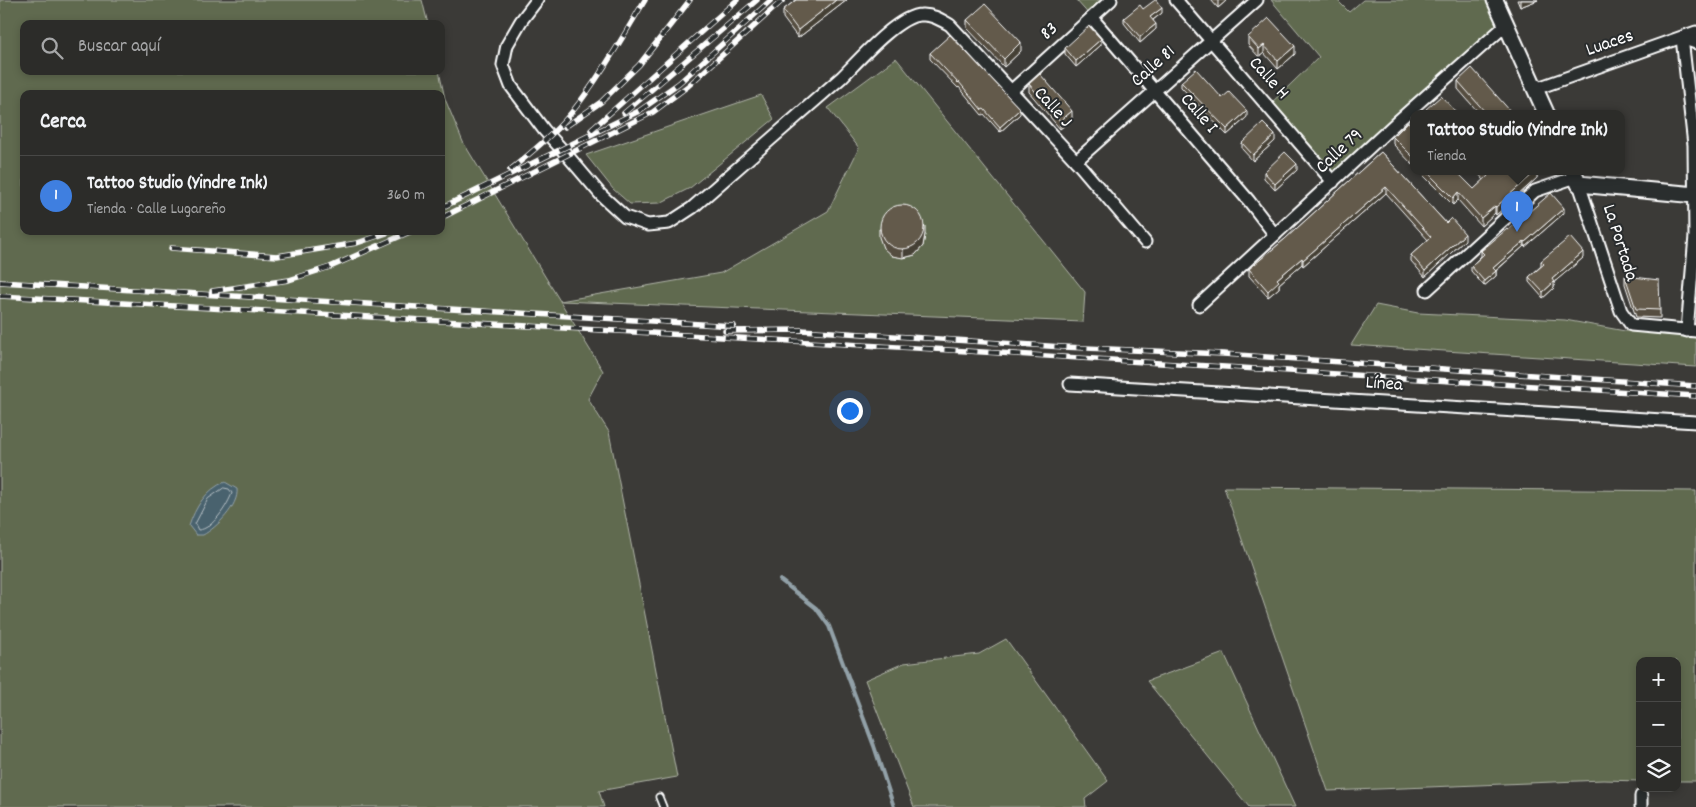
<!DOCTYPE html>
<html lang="es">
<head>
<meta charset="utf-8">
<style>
	:root { --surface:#2c2c29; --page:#343431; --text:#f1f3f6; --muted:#a6a7a8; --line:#484846; --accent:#8abfa5 }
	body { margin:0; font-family:Dekko,sans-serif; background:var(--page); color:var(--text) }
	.controls { position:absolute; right:15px; bottom:15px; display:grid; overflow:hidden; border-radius:10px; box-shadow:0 2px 8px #0003 }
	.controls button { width:45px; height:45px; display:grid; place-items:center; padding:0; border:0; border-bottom:1px solid var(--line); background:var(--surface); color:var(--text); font:25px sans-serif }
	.you { position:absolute; left:849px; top:410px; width:18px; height:18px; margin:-12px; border:4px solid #fff; border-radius:50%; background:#1a73e8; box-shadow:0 0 0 8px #1a73e833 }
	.badge { display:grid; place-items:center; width:32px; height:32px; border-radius:50%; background:var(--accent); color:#fff; font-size:16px; font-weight:700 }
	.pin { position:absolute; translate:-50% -41px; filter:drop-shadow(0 1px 2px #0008) }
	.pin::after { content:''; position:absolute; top:26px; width:18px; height:15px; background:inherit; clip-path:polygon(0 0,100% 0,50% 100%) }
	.popup { position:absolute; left:1410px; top:110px; width:215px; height:65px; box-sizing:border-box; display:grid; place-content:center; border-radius:10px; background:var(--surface); filter:drop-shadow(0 1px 4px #0005); font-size:16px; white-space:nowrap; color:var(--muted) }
	.popup b { font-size:19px; color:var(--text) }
	.popup::after { content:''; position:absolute; left:50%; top:100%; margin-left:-10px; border:10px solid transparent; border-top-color:var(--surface) }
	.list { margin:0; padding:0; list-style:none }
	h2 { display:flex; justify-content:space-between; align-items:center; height:65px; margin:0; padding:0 20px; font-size:21px }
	h2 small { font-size:16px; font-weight:400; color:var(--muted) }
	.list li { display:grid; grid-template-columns:32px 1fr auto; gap:15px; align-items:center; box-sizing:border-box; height:80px; padding:0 20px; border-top:1px solid var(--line) }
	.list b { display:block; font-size:19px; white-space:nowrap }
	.list p { margin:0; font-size:16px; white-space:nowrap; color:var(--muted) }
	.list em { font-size:16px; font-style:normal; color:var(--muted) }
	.icon { flex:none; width:28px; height:28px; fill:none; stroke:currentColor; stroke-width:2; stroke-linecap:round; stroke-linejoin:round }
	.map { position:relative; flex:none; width:1696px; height:807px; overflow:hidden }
	.search { position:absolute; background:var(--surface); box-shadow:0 2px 8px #0003; left:20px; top:20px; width:425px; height:55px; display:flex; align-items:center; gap:12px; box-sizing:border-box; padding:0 18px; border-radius:10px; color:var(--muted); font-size:19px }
	.panel { position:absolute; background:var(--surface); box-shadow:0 2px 8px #0003; left:20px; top:90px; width:425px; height:145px; border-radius:10px }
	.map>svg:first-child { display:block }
	.green { fill:#606a50; stroke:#b0b4a8; fill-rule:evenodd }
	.water { fill:#49626e; stroke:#92a1a8 }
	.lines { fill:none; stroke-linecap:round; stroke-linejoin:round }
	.shore { stroke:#b6c0c5; stroke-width:1 }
	.stream { stroke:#92a1a8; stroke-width:4 }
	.service-casing { stroke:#fff; stroke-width:9 }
	.minor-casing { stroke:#fff; stroke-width:15 }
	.tertiary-casing { stroke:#fff; stroke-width:19 }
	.service { stroke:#2a2d2e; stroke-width:5.5 }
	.minor { stroke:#2a2d2e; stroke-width:11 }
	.tertiary { stroke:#2a2d2e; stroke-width:15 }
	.rail-casing { stroke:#fff; stroke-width:5.5 }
	.rail { stroke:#2a2d2e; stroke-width:4; stroke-dasharray:11; stroke-linecap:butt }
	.wall { fill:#554d40; stroke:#fff }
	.shaded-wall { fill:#453f34; stroke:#fff }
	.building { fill:#635a4b; stroke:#fff }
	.labels { text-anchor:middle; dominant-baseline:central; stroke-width:4; stroke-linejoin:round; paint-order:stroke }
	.street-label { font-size:19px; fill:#fff; stroke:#2a2d2e }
</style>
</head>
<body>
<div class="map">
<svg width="1696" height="807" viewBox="0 0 1696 807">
	<rect width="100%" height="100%" fill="#3b3a37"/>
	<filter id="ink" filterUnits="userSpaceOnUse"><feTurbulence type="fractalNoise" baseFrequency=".02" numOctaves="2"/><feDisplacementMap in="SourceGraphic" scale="10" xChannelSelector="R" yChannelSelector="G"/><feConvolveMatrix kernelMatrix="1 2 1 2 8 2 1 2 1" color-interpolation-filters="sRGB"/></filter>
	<g filter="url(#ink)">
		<g class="green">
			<path d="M0,0H422L428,24H24V71H439L445,99L463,142L560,301L721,273L828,211L859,148L828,108L896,58L1085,292L1083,322L560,301L603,371L588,399L609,432L677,777L599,791L604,807H0ZM24,94H441V231H24Z"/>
			<polygon points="1076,0 1111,0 1092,18"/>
			<polygon points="1271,0 1337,0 1349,12 1363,0 1495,0 1506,25 1333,182 1268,106 1319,57"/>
			<polygon points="761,95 774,119 690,188 660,203 630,204 613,189 586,155"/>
			<polygon points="1376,305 1418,313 1565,320 1625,331 1696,337 1696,367 1351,345"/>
			<polygon points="1224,487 1696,491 1696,781 1677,781 1677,661 1640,661 1640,781 1603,780 1328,791"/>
			<polygon points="1006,639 1108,781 1085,799 1086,807 914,807 865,680 904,663 979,654"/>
			<polygon points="1224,653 1295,807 1249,807 1147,681"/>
		</g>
		<path class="water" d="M225,482L237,489C239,506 216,528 203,535H196L189,526C195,508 206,489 225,482Z"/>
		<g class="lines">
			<path class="shore" d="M224,488L229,489L232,493C228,505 212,530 198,530L195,524L208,499Z"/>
			<polyline class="stream" points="780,580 816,608 829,626 874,746 894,807"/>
			<defs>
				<polyline id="service" points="659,797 663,807"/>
				<g id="minor">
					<path d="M537,0L521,21L507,45L503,65L511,86L544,130L567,155L601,195L625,217L648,225L669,223L692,208L842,77C858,61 898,15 921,15C932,14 941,20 950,25L1076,161L1145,242"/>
					<polyline points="1176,0 1333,182"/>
					<polyline points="1092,18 1249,201 1275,235"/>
					<polyline points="1535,89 1696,32"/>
					<polyline points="1012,90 1111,0"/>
					<polyline points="1076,161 1257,0"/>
					<polyline points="1579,184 1621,311 1631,325 1696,331"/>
					<polyline points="1427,290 1535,191 1576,177"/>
					<polyline points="1199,305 1398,121 1506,25"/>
					<polyline points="1687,331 1695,236 1694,145 1682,38 1696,43"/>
					<polyline points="1070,384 1696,422"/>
					<polyline points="1641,807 1641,796"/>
				</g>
				<g id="tertiary">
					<polyline points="1495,0 1546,113"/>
					<polyline points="1573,171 1579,184 1696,195"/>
				</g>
			</defs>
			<use href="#service" class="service-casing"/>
			<use href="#minor" class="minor-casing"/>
			<use href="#tertiary" class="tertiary-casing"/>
			<use href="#service" class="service"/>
			<use href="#minor" class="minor"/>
			<use href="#tertiary" class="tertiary"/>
			<defs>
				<g id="rail">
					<polyline points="624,113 757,0"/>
					<polyline points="565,127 601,102 639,65 690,0"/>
					<polyline points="591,130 737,0"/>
					<path d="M510,170C532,152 554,134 572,112C600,77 622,38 645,0"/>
					<polyline points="441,208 639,111 679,83 771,0"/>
					<polyline points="441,218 653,112 688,86 783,0"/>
					<polyline points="171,248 277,256 357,243 393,231"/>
					<polyline points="0,282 734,326"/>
					<polyline points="212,291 289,280 330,267 412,231"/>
					<polyline points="0,296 933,349 1696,396"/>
					<polyline points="725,331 801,330 1063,347 1223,354 1696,386"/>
				</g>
			</defs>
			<use href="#rail" class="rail-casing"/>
			<use href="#rail" class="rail"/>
		</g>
		<g class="wall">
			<polygon points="796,0 847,0 798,38 783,18 783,10"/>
			<polygon points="1211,0 1227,0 1218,8"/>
			<polygon points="1517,0 1538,0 1520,7"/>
			<polygon points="1143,9 1162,13 1153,20 1156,29 1140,43 1124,23 1124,18"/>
			<polygon points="967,20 1021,51 1004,67 967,28"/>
			<polygon points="1248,37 1295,54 1278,69 1264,53 1259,57 1248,45"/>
			<polygon points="1101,45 1076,67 1065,54 1065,48"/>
			<polygon points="930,53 1020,114 1000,132 984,114 982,115 959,87 958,88 930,59"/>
			<polygon points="1458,81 1512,113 1479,113 1458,89"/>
			<polygon points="1181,82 1222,98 1247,117 1227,135 1181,87"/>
			<polygon points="1029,84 1072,119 1060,129 1029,92"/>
			<polygon points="1413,127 1413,165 1393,144 1393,137"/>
			<polygon points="1275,141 1253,161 1242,149 1242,143"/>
			<polygon points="1381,152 1446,223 1465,240 1425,277 1411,261 1411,255 1428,240 1386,193 1303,266 1302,264 1279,284 1279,288 1268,297 1249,276 1249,269 1285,239"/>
			<polygon points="1297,170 1275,190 1264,178 1264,172"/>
			<polygon points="1419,171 1456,171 1474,189 1484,180 1476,171 1537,171 1537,178 1496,215 1495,213 1481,226 1458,200 1453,205"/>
			<polygon points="1564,213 1525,247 1524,246 1496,271 1496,276 1484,286 1471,271 1471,266 1481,256 1481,251 1508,230"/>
			<polygon points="879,229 925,234 923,246 915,255 903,258 892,256 883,248 879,237"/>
			<polygon points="1583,258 1554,282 1554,288 1543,298 1529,282 1529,277 1541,266 1541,261"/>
			<polygon points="1625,276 1660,310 1660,318 1636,317 1625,284"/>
		</g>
		<g class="shaded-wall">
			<polygon points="836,0 847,0 798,38 798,30"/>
			<polygon points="1218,0 1227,0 1218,8"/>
			<polygon points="1520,0 1538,0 1520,7"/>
			<polygon points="1162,8 1162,13 1150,22 1150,17"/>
			<polygon points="1156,24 1156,29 1140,43 1140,37"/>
			<polygon points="1101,39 1101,45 1076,67 1076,61"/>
			<polygon points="1021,42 1021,51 1004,67 1004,59"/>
			<polygon points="1264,45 1264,53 1259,57 1259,49"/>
			<polygon points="1295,46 1295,54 1278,69 1278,61"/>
			<polygon points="1020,109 1020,114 1000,132 1000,127"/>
			<polygon points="1072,111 1072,119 1060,129 1060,121"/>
			<polygon points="1247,111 1247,117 1227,135 1227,129"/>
			<polygon points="1275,135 1275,141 1253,161 1253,155"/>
			<polygon points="1297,164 1297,170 1275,190 1275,184"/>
			<polygon points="1536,171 1537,171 1537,178 1496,215 1496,207"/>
			<polygon points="1386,187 1386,193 1303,266 1303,260"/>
			<polygon points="1458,192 1458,200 1453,205 1453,198"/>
			<polygon points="1495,206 1495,213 1481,226 1481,218"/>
			<polygon points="1564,208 1564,213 1525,247 1525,242"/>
			<polygon points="925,226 925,234 923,246 915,255 903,258 903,250"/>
			<polygon points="1465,234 1465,240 1425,277 1425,271"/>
			<polygon points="1524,241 1524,246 1493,273 1493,268"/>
			<polygon points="1583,252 1583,258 1552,284 1552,279"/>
			<polygon points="1302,258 1302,264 1279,284 1279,288 1268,297 1268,291 1277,279"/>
			<polygon points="1496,271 1496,276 1484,286 1484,281"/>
			<polygon points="1554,282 1554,288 1543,298 1543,292"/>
		</g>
		<g class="building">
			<polygon points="796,0 836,0 798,30 783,10"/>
			<polygon points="1155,0 1156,0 1162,8 1150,17 1156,24 1140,37 1124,18 1140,5 1143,9"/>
			<polygon points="985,4 1021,42 1004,59 967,20"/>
			<polygon points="1269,18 1295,46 1278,61 1264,45 1259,49 1248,37"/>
			<polygon points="1089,26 1101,39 1076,61 1065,48"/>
			<polygon points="950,35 1020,109 1000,127 984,109 982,110 959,82 958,83 930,53"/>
			<polygon points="1472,68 1512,113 1486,113 1458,81"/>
			<polygon points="1196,69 1222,98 1229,92 1247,111 1227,129 1181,82"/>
			<polygon points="1040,74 1072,111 1060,121 1029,84"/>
			<polygon points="1441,96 1457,113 1430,113 1426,109"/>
			<polygon points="1408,122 1413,127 1413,157 1393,137"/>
			<polygon points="1263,123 1275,135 1253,155 1242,143"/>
			<polygon points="1285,152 1297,164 1275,184 1264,172"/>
			<polygon points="1381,152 1446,223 1451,218 1465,234 1425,271 1411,255 1431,237 1386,187 1303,260 1302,258 1277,279 1279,281 1268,291 1249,269 1285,239"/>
			<polygon points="1426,171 1456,171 1474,189 1488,176 1483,171 1536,171 1496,207 1495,206 1481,218 1458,192 1453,198"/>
			<polygon points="1551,193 1564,208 1525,242 1524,241 1493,268 1496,271 1484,281 1471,266 1484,254 1481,251 1507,229 1508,230"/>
			<circle cx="902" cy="227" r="22"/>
			<polygon points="1570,237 1583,252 1552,279 1554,282 1543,292 1529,277 1544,264 1541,261"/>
			<polygon points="1625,276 1659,280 1660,310 1636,309"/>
		</g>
	</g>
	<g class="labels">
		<g class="street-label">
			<text transform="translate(1050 32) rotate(-42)">83</text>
			<text transform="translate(1610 44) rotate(-19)">Luaces</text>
			<text transform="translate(1154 67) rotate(-42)">Calle 81</text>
			<text transform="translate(1268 79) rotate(48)">Calle H</text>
			<text transform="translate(1052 108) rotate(48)">Calle J</text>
			<text transform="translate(1198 114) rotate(49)">Calle I</text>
			<text transform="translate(1340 152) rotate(-43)">Calle 79</text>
			<text transform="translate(1619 243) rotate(72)">La Portada</text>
			<text transform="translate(1384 385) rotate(4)">Línea</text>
		</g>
	</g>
</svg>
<div class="controls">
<button>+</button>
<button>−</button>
<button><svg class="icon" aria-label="layers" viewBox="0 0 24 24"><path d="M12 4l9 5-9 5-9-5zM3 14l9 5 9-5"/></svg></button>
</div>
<div class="you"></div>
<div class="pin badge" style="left:1517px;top:232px;background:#3f7fe0">1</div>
<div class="popup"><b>Tattoo Studio (Yindre Ink)</b>Tienda</div>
<div class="search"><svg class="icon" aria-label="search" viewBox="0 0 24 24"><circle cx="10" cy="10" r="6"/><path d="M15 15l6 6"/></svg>Buscar aquí</div>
<section class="panel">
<h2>Cerca<small></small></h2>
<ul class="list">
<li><span class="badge" style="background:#3f7fe0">1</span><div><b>Tattoo Studio (Yindre Ink)</b><p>Tienda · Calle Lugareño</p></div><em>360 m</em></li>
</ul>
</section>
</div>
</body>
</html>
